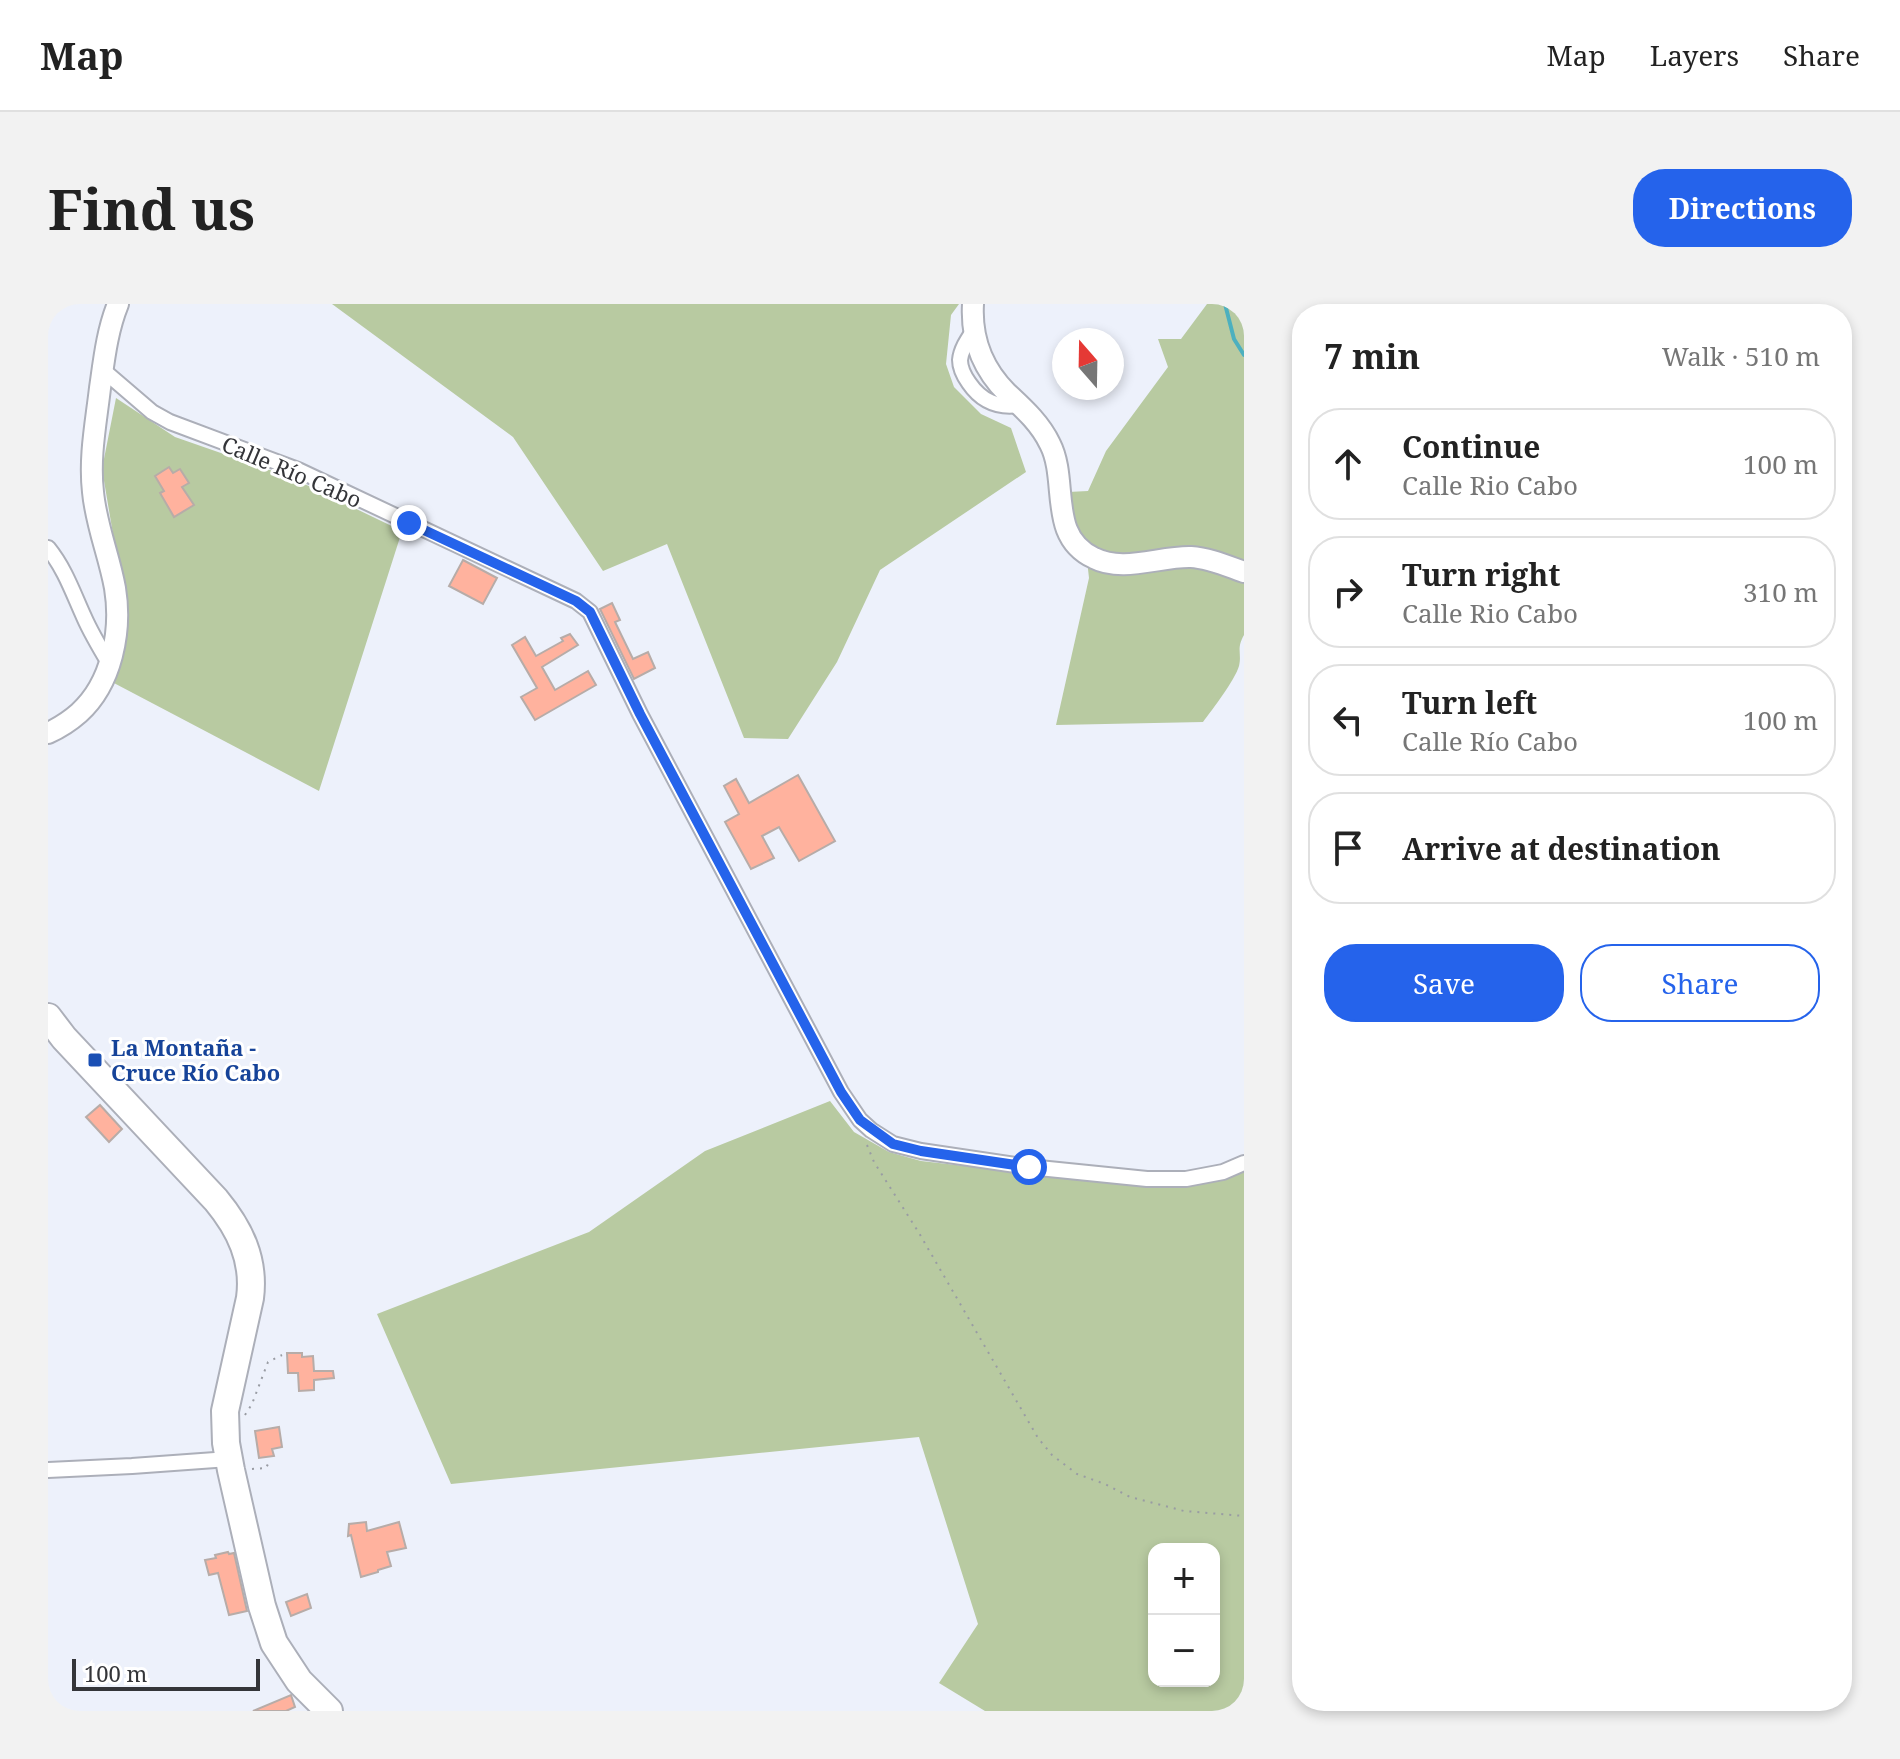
<!DOCTYPE html>
<html lang="en">
<head>
<meta charset="utf-8">
<style>
	:root { --surface:#fff; --page:#f2f2f2; --text:#222; --muted:#767676; --line:#e0e0e0; --accent:#2563eb }
	body { margin:0; font-family:"Noto Serif",serif; background:var(--page); color:var(--text) }
	.controls { position:absolute; right:24px; bottom:24px; display:grid; overflow:hidden; border-radius:16px; box-shadow:0 4px 12px #0003 }
	.controls button { width:72px; height:72px; display:grid; place-items:center; padding:0; border:0; border-bottom:2px solid var(--line); background:var(--surface); color:var(--text); font:40px sans-serif }
	.compass { position:absolute; left:1004px; top:24px; width:72px; height:72px; border-radius:50%; background:var(--surface); box-shadow:0 4px 12px #0003; rotate:340deg }
	.scale { position:absolute; left:24px; bottom:20px; width:188px; box-sizing:border-box; padding-left:8px; border:4px solid #343539; border-top:0; font-size:22px; line-height:28px; white-space:nowrap; color:#343539; -webkit-text-stroke:6px #fff; paint-order:stroke }
	.stop { position:absolute; width:24px; height:24px; margin:-18px; border:6px solid #2563eb; border-radius:50%; background:#fff }
	.stop.end { background:#2563eb; border-color:#fff; box-shadow:0 2px 8px #0008 }
	.list { margin:0; padding:0; list-style:none }
	h2 { display:flex; justify-content:space-between; align-items:center; height:104px; margin:0; padding:0 32px; font-size:34px }
	h2 small { font-size:26px; font-weight:400; color:var(--muted) }
	.list li { display:grid; grid-template-columns:52px 1fr auto; gap:24px; align-items:center; box-sizing:border-box; height:112px; margin:0 16px 16px; padding:0 16px; border:2px solid var(--line); border-radius:32px }
	.list b { display:block; font-size:30px; white-space:nowrap }
	.list p { margin:0; font-size:26px; white-space:nowrap; color:var(--muted) }
	.list em { font-size:26px; font-style:normal; color:var(--muted) }
	.actions { display:flex; gap:16px; padding:24px 32px }
	.actions a { flex:1; padding:18px 0; border:2px solid var(--accent); border-radius:32px; text-align:center; font-size:28px; color:var(--accent) }
	.actions .main { background:var(--accent); color:#fff }
	.icon { flex:none; width:44px; height:44px; fill:none; stroke:currentColor; stroke-width:2; stroke-linecap:round; stroke-linejoin:round }
	.map { position:relative; flex:none; width:1196px; height:1407px; overflow:hidden; border-radius:32px }
	header { display:flex; align-items:center; gap:48px; box-sizing:border-box; height:112px; padding:0 40px; background:var(--surface); border-bottom:2px solid var(--line) }
	header strong { font-size:38px }
	nav { display:flex; gap:44px; margin-inline-start:auto; font-size:28px }
	.intro { display:flex; align-items:center; justify-content:space-between; box-sizing:border-box; height:192px; padding:0 48px }
	h1 { margin:0; font-size:56px }
	.button { padding:20px 36px; border-radius:32px; background:var(--accent); color:#fff; font-size:28px; font-weight:700 }
	main { display:flex; gap:48px; padding:0 48px }
	aside { flex:1; background:var(--surface); border-radius:32px; box-shadow:0 4px 12px #0003 }
	.map>svg:first-child { display:block }
	.green { fill:#b8caa1; fill-rule:evenodd }
	.lines { fill:none; stroke-linecap:round; stroke-linejoin:round }
	.stream { stroke:#4cb0bf; stroke-width:4 }
	.building { fill:#ffb29e; stroke:#b7aca8; stroke-width:2 }
	.street-casing { stroke:#acafb9; stroke-width:18 }
	.secondary-casing { stroke:#acafb9; stroke-width:24 }
	.highway-casing { stroke:#acafb9; stroke-width:30 }
	.path { stroke:#999ca3; stroke-width:2; stroke-dasharray:2 6; stroke-linecap:butt }
	.street { stroke:#fff; stroke-width:14 }
	.secondary { stroke:#fff; stroke-width:20 }
	.highway { stroke:#fff; stroke-width:26 }
	.route { stroke:#2563eb; stroke-width:10 }
	.transit-dot { fill:#1a4fb4; stroke:#fff; stroke-width:3 }
	.labels { text-anchor:middle; dominant-baseline:central; stroke-width:6; stroke-linejoin:round; paint-order:stroke }
	.street-label { font-size:22px; fill:#343539; stroke:#fff }
	.transit-label { font-size:22px; font-weight:bold; fill:#164399; stroke:#fff; text-anchor:start }
</style>
</head>
<body>
<header>
<strong>Map</strong>
<nav><a>Map</a><a>Layers</a><a>Share</a></nav>
</header>
<div class="intro"><h1>Find us</h1><a class="button">Directions</a></div>
<main>
<div class="map">
<svg width="1196" height="1407" viewBox="0 0 1196 1407">
	<rect width="100%" height="100%" fill="#edf1fb"/>
	<g class="green">
		<polygon points="284,0 911,0 903,11 898,60 906,83 933,110 963,124 978,168 832,266 789,358 740,435 696,434 619,240 555,267 465,133"/>
		<path d="M1159,0H1196V331C1188,345 1194,349 1191,362C1187,376 1164,406 1155,418L1008,421L1041,274L1037,238L1020,209V188L1040,187L1058,147L1120,63L1110,35H1133Z"/>
		<polygon points="68,94 127,133 242,173 354,227 271,487 64,378 77,301 54,165"/>
		<path d="M782,797L806,828L841,848L873,857L1004,872L1139,883L1182,873L1196,865V1407H937L891,1379L930,1320L871,1133L403,1180L329,1010L541,928L657,847ZM1106,1245H1166V1377H1106Z"/>
	</g>
	<g class="lines">
		<polyline class="stream" points="1177,0 1186,35 1196,51"/>
	</g>
	<g class="building">
		<polygon points="121,163 125,169 132,165 141,179 134,183 146,201 126,213 112,189 116,187 107,172"/>
		<polygon points="415,256 449,274 435,300 401,282"/>
		<polygon points="564,299 572,316 567,318 585,355 600,348 607,364 586,375 552,305"/>
		<polygon points="522,330 530,341 494,363 507,386 540,367 548,381 487,416 473,393 489,384 464,341 477,333 488,352 515,337 513,334"/>
		<polygon points="750,471 787,537 751,557 731,523 714,532 726,554 703,565 677,518 691,510 676,482 688,475 701,499"/>
		<polygon points="52,801 74,825 61,838 38,813"/>
		<polygon points="239,1049 254,1049 254,1053 265,1052 266,1067 285,1067 286,1074 266,1076 266,1086 251,1087 250,1069 240,1069"/>
		<polygon points="231,1123 234,1143 224,1145 226,1152 211,1154 207,1127"/>
		<polygon points="318,1218 319,1227 351,1218 358,1244 339,1248 343,1262 330,1266 330,1268 313,1273 303,1231 300,1232 301,1220"/>
		<polygon points="180,1248 181,1250 186,1249 199,1307 181,1311 170,1269 161,1271 157,1256 168,1254 167,1251"/>
		<polygon points="259,1290 263,1304 243,1312 238,1298"/>
		<polygon points="243,1391 247,1403 238,1407 205,1407"/>
	</g>
	<g class="lines">
		<defs>
			<g id="street">
				<path d="M926,26C920,35 913,45 912,56C912,65 916,72 921,79C934,98 950,104 971,101"/>
				<polyline points="55,66 104,108 122,118 250,166 528,297 542,308 592,410 793,788 812,816 823,826 845,840 873,847 981,863 1099,875 1138,875 1175,868 1196,859"/>
				<path d="M0,244C17,265 25,289 36,313C43,329 52,344 61,359"/>
				<polyline points="0,1166 84,1162 181,1155"/>
			</g>
			<g id="secondary">
				<path d="M925,0C923,34 934,64 959,89C975,104 992,119 1002,140C1021,177 999,232 1046,254C1075,269 1112,252 1143,253C1161,254 1179,262 1196,268"/>
				<path d="M0,429C11,424 22,417 31,409C64,379 74,327 67,284C61,251 48,221 45,188C41,153 48,119 52,84C56,56 59,27 70,0"/>
			</g>
			<path id="highway" d="M0,713L16,734L168,896C192,925 207,956 202,994L177,1107L178,1139L183,1166L214,1302L226,1339L251,1377L281,1407"/>
		</defs>
		<use href="#street" class="street-casing"/>
		<use href="#secondary" class="secondary-casing"/>
		<use href="#highway" class="highway-casing"/>
		<g class="path">
			<polyline points="819,841 826,858 871,929 990,1134 1004,1151 1029,1170 1057,1180 1082,1193 1136,1207 1196,1212"/>
			<polyline points="197,1111 204,1100 220,1058 234,1051"/>
			<polyline points="204,1165 218,1164 222,1156"/>
		</g>
		<use href="#street" class="street"/>
		<use href="#secondary" class="secondary"/>
		<use href="#highway" class="highway"/>
	</g>
	<g class="lines">
		<polyline class="route" points="361,219 528,297 542,308 592,410 793,788 812,816 845,840 873,847 981,863"/>
	</g>
	<rect class="transit-dot" x="39" y="748" width="16" height="16" rx="4"/>
	<g class="labels">
		<g class="street-label">
			<text transform="translate(244 167) rotate(23)">Calle Río Cabo</text>
		</g>
		<g class="transit-label">
			<text x="63" y="743">La Montaña -<tspan x="63" dy="25">Cruce Río Cabo</tspan></text>
		</g>
	</g>
</svg>
<div class="controls">
<button>+</button>
<button>−</button>
</div>
<svg class="compass" viewBox="-18 -18 36 36"><path d="M0-13l5 13h-10z" fill="#e53935"/><path d="M0 13l5-13h-10z" fill="#767676"/></svg>
<div class="scale">100 m</div>
<div class="stop" style="left:981px;top:863px"></div>
<div class="stop end" style="left:361px;top:219px"></div>
</div>
<aside>
<h2>7 min<small>Walk · 510 m</small></h2>
<ul class="list">
<li><svg class="icon" aria-label="ahead" viewBox="0 0 24 24"><path d="M12 20V5M6 11l6-6 6 6"/></svg><div><b>Continue</b><p>Calle Rio Cabo</p></div><em>100 m</em></li>
<li><svg class="icon" aria-label="right" viewBox="0 0 24 24"><path d="M7 20v-9h11M14 6l5 5-5 5"/></svg><div><b>Turn right</b><p>Calle Rio Cabo</p></div><em>310 m</em></li>
<li><svg class="icon" aria-label="left" viewBox="0 0 24 24"><path d="M17 20v-9H6M10 6l-5 5 5 5"/></svg><div><b>Turn left</b><p>Calle Río Cabo</p></div><em>100 m</em></li>
<li><svg class="icon" aria-label="arrive" viewBox="0 0 24 24"><path d="M6 21V4h12l-3 4 3 4H6"/></svg><div><b>Arrive at destination</b></div></li>
</ul>
<div class="actions"><a class="main">Save</a><a>Share</a></div>
</aside>
</main>
</body>
</html>
